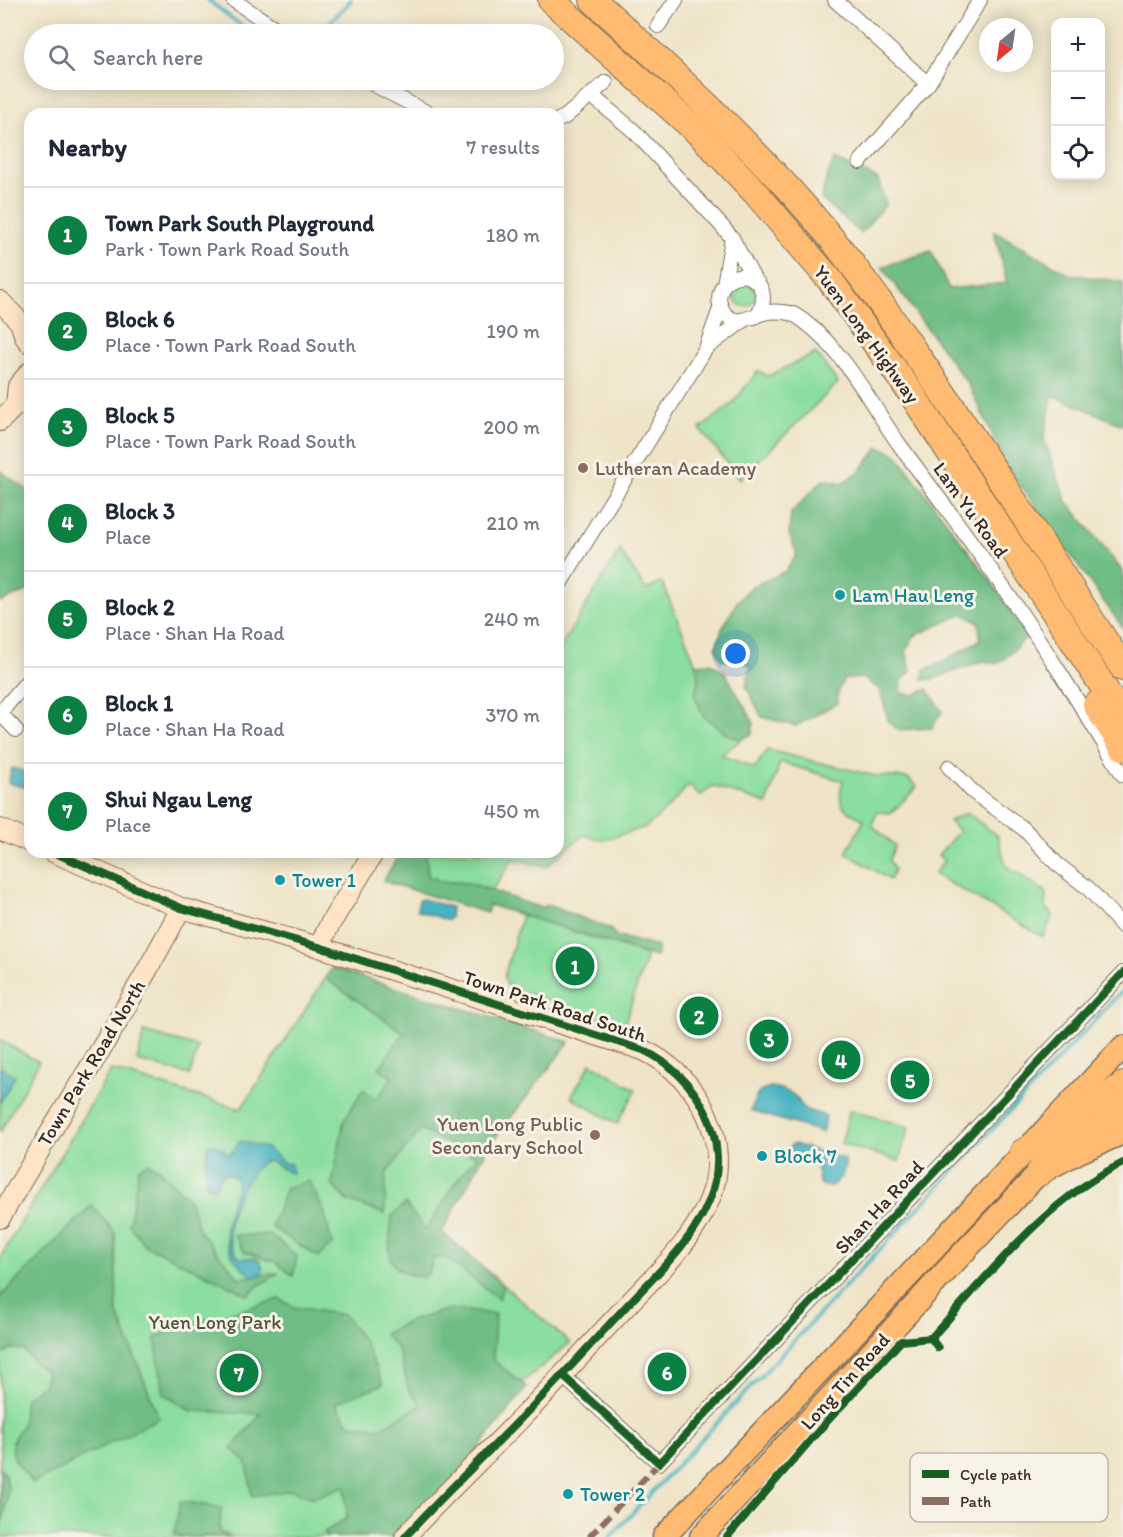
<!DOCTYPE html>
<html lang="en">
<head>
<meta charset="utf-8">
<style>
	:root { --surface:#fff; --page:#f2f2f3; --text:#1f2937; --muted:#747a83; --line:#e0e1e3; --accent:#0b8043 }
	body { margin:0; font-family:Itim,sans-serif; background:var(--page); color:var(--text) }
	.controls { position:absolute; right:18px; top:18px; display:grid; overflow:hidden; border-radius:12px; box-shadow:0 3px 15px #0003 }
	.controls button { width:54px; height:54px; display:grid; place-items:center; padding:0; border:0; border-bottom:2px solid var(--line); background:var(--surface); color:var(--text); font:30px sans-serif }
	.compass { position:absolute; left:979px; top:18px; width:54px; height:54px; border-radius:50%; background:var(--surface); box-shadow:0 3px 15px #0003; rotate:209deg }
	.you { position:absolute; left:736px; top:654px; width:21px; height:21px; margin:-15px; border:4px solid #fff; border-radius:50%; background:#1a73e8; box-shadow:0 0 0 9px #1a73e833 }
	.badge { display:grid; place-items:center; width:39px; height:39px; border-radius:50%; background:var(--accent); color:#fff; font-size:20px; font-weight:700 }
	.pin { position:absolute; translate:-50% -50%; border:3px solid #fff; box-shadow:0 2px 6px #0006 }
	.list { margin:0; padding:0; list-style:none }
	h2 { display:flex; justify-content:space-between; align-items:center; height:78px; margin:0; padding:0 24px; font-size:26px }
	h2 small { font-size:20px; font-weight:400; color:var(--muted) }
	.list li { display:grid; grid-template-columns:39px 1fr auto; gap:18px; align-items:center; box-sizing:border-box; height:96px; padding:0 24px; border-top:2px solid var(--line) }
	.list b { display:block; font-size:22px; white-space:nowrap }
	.list p { margin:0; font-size:20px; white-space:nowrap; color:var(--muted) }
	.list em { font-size:20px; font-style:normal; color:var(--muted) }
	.icon { flex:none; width:33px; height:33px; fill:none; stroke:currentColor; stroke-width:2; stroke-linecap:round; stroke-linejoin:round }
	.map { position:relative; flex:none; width:1123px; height:1537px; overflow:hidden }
	.search { position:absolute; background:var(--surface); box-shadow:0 3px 15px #0003; left:24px; top:24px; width:540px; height:66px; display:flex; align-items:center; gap:15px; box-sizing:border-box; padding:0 21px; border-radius:33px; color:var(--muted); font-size:22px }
	.panel { position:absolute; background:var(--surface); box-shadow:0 3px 15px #0003; left:24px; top:108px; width:540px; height:750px; border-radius:18px }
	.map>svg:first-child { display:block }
	.green { fill:#8ade9f; stroke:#62845e; stroke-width:1.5 }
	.forest { fill:#6fbd86; stroke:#557452; stroke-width:1.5 }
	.water { fill:#47b4c2; stroke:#416f70; stroke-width:1.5 }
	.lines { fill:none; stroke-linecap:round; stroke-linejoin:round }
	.stream { stroke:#47b4c2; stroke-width:4 }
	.street-casing { stroke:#7a6b59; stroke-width:16 }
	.secondary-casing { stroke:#7a6b59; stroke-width:22 }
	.primary-casing { stroke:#7a6b59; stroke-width:25 }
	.highway-casing { stroke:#7a6b59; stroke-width:28 }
	.street { stroke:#fff; stroke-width:14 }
	.secondary { stroke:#ffe4c6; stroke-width:20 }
	.primary { stroke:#ffbb71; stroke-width:22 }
	.highway { stroke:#ffbb71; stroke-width:26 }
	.quiet { stroke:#8d6e63; stroke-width:6; stroke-dasharray:12 6; stroke-linecap:butt }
	.cycleway-casing { stroke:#f7f3e8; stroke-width:11 }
	.cycleway { stroke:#1b5e20; stroke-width:8 }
	.education-dot { fill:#8d6e63; stroke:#f7f3e8; stroke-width:2 }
	.culture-dot { fill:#0f9aa8; stroke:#f7f3e8; stroke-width:2 }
	.labels { text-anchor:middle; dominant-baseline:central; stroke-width:6; stroke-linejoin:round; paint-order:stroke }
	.street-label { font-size:20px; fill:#3b2a1e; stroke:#f7f3e8 }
	.education-label { font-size:20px; fill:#785e54; stroke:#f7f3e8; text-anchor:start }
	.culture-label { font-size:20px; fill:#0d838f; stroke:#f7f3e8; text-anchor:start }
	.park-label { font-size:20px; fill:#4f573e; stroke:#f7f3e8 }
	.key { fill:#f7f3e8; stroke:#bfb7ab; stroke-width:1.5 }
	.key-label { font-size:16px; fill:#3b2a1e }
</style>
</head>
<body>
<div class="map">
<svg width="1123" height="1537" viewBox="0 0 1123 1537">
	<rect width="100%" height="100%" fill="#f7f3e8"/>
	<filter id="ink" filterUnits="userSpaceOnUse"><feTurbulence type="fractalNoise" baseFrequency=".0167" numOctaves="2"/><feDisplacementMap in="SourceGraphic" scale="12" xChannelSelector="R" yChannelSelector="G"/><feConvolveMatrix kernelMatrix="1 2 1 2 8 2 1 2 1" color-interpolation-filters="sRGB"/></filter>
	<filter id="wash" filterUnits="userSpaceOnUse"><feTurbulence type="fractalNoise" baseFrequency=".008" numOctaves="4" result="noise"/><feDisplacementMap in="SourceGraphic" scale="24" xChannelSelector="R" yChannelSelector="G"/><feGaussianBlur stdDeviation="1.35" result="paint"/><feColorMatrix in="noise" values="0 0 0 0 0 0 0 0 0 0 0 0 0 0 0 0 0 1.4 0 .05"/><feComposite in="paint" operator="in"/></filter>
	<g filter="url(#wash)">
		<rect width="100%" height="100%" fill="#efe4c7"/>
		<g class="green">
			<circle cx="745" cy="295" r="11"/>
			<polygon points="816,353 838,383 740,479 700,429 732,404 758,371 768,376"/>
			<path d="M620,550L646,590L662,582L696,664L698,680L695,696L704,716L730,735L742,739L721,755L755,768L767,750L876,776L908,778L917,787L891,813L877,812L872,825L895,846L889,860L894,869L890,880L846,853L864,820C842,808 836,807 843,781L780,762L767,804L713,786L700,796L689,785L666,810L646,827L604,840L583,835L547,866L513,859L492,891L469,883L436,881L428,877L426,852H558V651Z"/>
			<polygon points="967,813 998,836 1006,866 1046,892 1045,906 1053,915 1043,937 934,874 944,861 938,855 959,831 949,821"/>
			<polygon points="522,915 647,955 624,1026 508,987 504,977"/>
			<polygon points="332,968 569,1042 490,1144 442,1232 570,1343 509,1393 379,1537 0,1537 0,1258 111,1070 241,1109"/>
			<polygon points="144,1032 198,1047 190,1075 137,1061"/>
			<polygon points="0,1040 39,1062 0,1132"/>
			<polygon points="591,1063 636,1090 617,1124 571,1097"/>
			<polygon points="850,1110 909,1127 899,1161 841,1144"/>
		</g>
		<g class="forest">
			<polygon points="835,159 878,179 886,204 861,233 821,199 827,176"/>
			<polygon points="994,231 1068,274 1123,282 1123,425 1052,395 1044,440 1066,500 1123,572 1123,628 1010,471 968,384 882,267 931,251 949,289 1007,283"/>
			<polygon points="879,447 896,454 993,584 1027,636 1009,655 997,664 984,661 933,679 923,680 924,670 946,660 980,640 979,622 963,614 914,636 906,651 911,671 902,681 901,693 913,695 928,689 942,711 932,728 899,730 889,723 880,690 863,678 844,679 838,691 837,703 796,726 762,717 746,686 751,666 738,659 722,661 716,647 722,629 737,602 751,587 786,571 797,554 789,534 791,513 824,479 842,483 859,472"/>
			<polygon points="0,471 30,492 30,590 0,602"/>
			<polygon points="710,663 725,672 739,697 754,723 752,734 742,739 730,736 704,717 695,696 698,680 696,664"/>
			<polygon points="401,852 426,852 428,877 436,878 436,881 469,883 541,908 548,905 610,929 616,936 658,947 656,957 489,905 487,913 383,881"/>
			<path d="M332,968L569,1042L490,1144L442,1232L503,1285L499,1299L445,1257L433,1259L428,1274L422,1277C416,1275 409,1275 403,1272C381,1262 392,1234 392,1216L405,1204L426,1230L460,1176L477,1157L421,1130L386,1174L385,1214L348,1201L332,1185L343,1124L347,1115L363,1089L377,1099L392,1078L379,1068L404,1033L325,978Z"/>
			<polygon points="149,1163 159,1169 189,1199 200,1232 239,1278 279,1273 258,1286 248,1295 145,1245 129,1225 139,1167"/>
			<polygon points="309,1181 324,1211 332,1244 318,1257 271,1227 286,1188"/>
			<polygon points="92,1205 115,1233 117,1312 159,1418 33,1483 14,1459 12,1442 22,1425 25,1398 43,1385 47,1373 34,1362 24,1350 11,1349 0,1356 0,1297"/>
			<polygon points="234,1235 271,1235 297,1256 293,1276 275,1262 245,1252"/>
			<polygon points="279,1299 294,1307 344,1315 363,1340 383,1384 335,1403 349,1424 380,1428 422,1405 409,1390 398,1349 384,1334 410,1321 449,1309 495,1314 493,1360 527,1387 458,1474 397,1537 325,1537 324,1532 347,1518 345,1486 313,1498 292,1490 252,1496 247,1463 232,1448 261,1414 192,1411 164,1394 155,1338 183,1325 225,1315"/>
			<path d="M0,1468C15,1481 4,1512 1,1529Z"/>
			<polygon points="180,1501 221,1508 220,1532 232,1537 184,1537 174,1534"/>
		</g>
		<g class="water">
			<polygon points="12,768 30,773 30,789 8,783"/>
			<polygon points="422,899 451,907 450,918 447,920 418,911 417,909 419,900"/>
			<polygon points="0,1067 15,1076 0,1103"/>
			<path d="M772,1087C788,1090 797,1094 803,1109L826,1116L822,1132L751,1111C755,1097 757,1090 772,1087Z"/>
			<path d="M240,1141L266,1148L284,1163L291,1164L292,1173C280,1171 275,1158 262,1162C241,1182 213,1234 240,1258H255L260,1261L263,1270L261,1275L253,1276C225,1257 221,1236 231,1204C234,1194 240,1187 235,1177L226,1173L222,1175L215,1188L207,1186C204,1178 206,1158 207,1149L209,1145L214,1144C234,1155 225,1161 240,1141Z"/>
			<path d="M794,1144L844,1159C848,1170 840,1181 831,1186H824L819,1183L817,1169L812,1164L798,1162L790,1157V1146Z"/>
		</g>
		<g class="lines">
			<g class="stream">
				<polyline points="208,0 252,34"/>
				<polyline points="319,34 351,0"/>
				<polyline points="610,1537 1123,990"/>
			</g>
		</g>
	</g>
	<g filter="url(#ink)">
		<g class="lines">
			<defs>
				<g id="street">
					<polyline points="233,0 284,34"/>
					<polyline points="835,0 928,84"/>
					<polyline points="658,26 676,0"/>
					<polyline points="365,80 430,114"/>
					<polyline points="592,96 634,131 720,224 732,238 755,281"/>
					<polyline points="558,120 565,117 606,82"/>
					<polyline points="860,162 928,84 980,0"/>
					<polyline points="724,285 732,238"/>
					<path d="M755,317C775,296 754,265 730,279C725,282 721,287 720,293C718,299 720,306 723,311C736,330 752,314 768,312C775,311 784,312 790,313C800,316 808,325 816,331C851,363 872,406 899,444C932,489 966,534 998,580C1043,643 1083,709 1123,775"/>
					<polyline points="706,348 743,321"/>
					<polyline points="558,587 706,348 721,306"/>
					<polyline points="0,713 30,678"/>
					<polyline points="0,713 16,730"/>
					<polyline points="949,767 973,792 1024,829 1057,864 1088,888 1123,927"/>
					<polyline points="562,1375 659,1463 1123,973"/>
				</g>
				<g id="secondary">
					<polyline points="0,301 20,322 25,337 30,343"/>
					<polyline points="16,405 18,386 30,372"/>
					<polyline points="0,421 16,405 30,400"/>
					<polyline points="0,829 30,842"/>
					<path d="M53,852L181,908L319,947L643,1050C698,1076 734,1141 709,1201C691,1245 651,1279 619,1314C588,1347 558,1381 526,1413C486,1455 444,1494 405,1537"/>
					<polyline points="319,947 330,924 374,852"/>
					<path d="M0,1218C59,1114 126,1014 181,908"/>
				</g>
				<g id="primary">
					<polyline points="664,1537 1123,1047"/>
					<polyline points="701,1537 960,1256 1039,1173 1081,1151 1123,1133"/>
				</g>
				<g id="highway">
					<polyline points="551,0 701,135 755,192 830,280 911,393 1123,717"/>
					<path d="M593,0C675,74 756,148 827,233C859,271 888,313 916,354C988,457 1053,564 1123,668"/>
					<polyline points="1096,705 1123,747"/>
					<polyline points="1023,1152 1055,1135 1123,1085"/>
					<polyline points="1039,1173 1123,1107"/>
				</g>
			</defs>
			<use href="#street" class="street-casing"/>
			<use href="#secondary" class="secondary-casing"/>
			<use href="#primary" class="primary-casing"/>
			<use href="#highway" class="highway-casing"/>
			<use href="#street" class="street"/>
			<use href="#secondary" class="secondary"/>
			<use href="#primary" class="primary"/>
			<use href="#highway" class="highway"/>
			<polyline class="quiet" points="589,1537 659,1463"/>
			<defs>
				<g id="cycleway">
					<path d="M53,852L181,908L319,947L643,1050C698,1076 734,1141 709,1201C691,1245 651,1279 619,1314C588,1347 558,1381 526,1413C486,1455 444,1494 405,1537"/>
					<path d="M938,1348L931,1338C988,1276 1045,1200 1123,1163"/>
					<polyline points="562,1375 659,1463 1123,973"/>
					<polyline points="727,1537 821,1428 901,1341 931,1338"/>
				</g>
			</defs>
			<use href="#cycleway" class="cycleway-casing"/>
			<use href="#cycleway" class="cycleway"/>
		</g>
	</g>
	<g class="education-dot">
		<circle cx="583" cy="468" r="6"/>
		<circle cx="595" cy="1135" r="6"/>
	</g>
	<g class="culture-dot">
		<circle cx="840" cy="595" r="6"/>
		<circle cx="280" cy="880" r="6"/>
		<circle cx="762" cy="1156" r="6"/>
		<circle cx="568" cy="1494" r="6"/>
	</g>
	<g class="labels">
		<g class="street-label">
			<text transform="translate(867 334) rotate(54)">Yuen Long Highway</text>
			<text transform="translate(971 510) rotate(54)">Lam Yu Road</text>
			<text transform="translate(555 1006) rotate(18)">Town Park Road South</text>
			<text transform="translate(91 1063) rotate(-59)">Town Park Road North</text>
			<text transform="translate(879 1207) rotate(-47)">Shan Ha Road</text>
			<text transform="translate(845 1381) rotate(-48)">Long Tin Road</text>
		</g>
		<g class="education-label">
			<text x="595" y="468">Lutheran Academy</text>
			<text x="583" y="1124" text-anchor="end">Yuen Long Public<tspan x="583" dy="23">Secondary School</tspan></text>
		</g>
		<g class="culture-label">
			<text x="852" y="595">Lam Hau Leng</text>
			<text x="292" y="880">Tower 1</text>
			<text x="774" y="1156">Block 7</text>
			<text x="580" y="1494">Tower 2</text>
		</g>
		<g class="park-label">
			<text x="215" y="1322">Yuen Long Park</text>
		</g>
	</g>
	<rect x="910" y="1453" width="198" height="69" rx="9" class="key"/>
	<rect x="922" y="1470" width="27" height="8" fill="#1b5e20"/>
	<rect x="922" y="1497" width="27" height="8" fill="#8d6e63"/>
	<g class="key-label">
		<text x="960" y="1480">Cycle path</text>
		<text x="960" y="1507">Path</text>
	</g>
</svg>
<div class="controls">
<button>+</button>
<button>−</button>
<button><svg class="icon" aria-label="locate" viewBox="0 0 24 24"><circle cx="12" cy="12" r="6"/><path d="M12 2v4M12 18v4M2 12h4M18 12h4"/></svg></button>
</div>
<svg class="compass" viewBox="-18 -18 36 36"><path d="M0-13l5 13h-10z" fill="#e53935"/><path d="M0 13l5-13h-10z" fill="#747a83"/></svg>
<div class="you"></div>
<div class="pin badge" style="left:575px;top:966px">1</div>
<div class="pin badge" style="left:699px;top:1016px">2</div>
<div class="pin badge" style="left:769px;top:1039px">3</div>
<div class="pin badge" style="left:841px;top:1060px">4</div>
<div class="pin badge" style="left:910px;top:1080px">5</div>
<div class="pin badge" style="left:667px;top:1372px">6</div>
<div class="pin badge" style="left:239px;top:1373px">7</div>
<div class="search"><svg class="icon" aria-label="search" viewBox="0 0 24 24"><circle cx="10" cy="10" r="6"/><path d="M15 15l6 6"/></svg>Search here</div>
<section class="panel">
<h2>Nearby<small>7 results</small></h2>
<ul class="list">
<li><span class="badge">1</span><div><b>Town Park South Playground</b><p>Park · Town Park Road South</p></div><em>180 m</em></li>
<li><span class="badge">2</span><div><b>Block 6</b><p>Place · Town Park Road South</p></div><em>190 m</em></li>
<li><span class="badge">3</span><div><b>Block 5</b><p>Place · Town Park Road South</p></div><em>200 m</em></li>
<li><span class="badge">4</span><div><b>Block 3</b><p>Place</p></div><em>210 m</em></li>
<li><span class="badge">5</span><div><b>Block 2</b><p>Place · Shan Ha Road</p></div><em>240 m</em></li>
<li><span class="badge">6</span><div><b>Block 1</b><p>Place · Shan Ha Road</p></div><em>370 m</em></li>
<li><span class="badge">7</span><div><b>Shui Ngau Leng</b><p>Place</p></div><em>450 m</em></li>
</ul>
</section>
</div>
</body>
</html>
